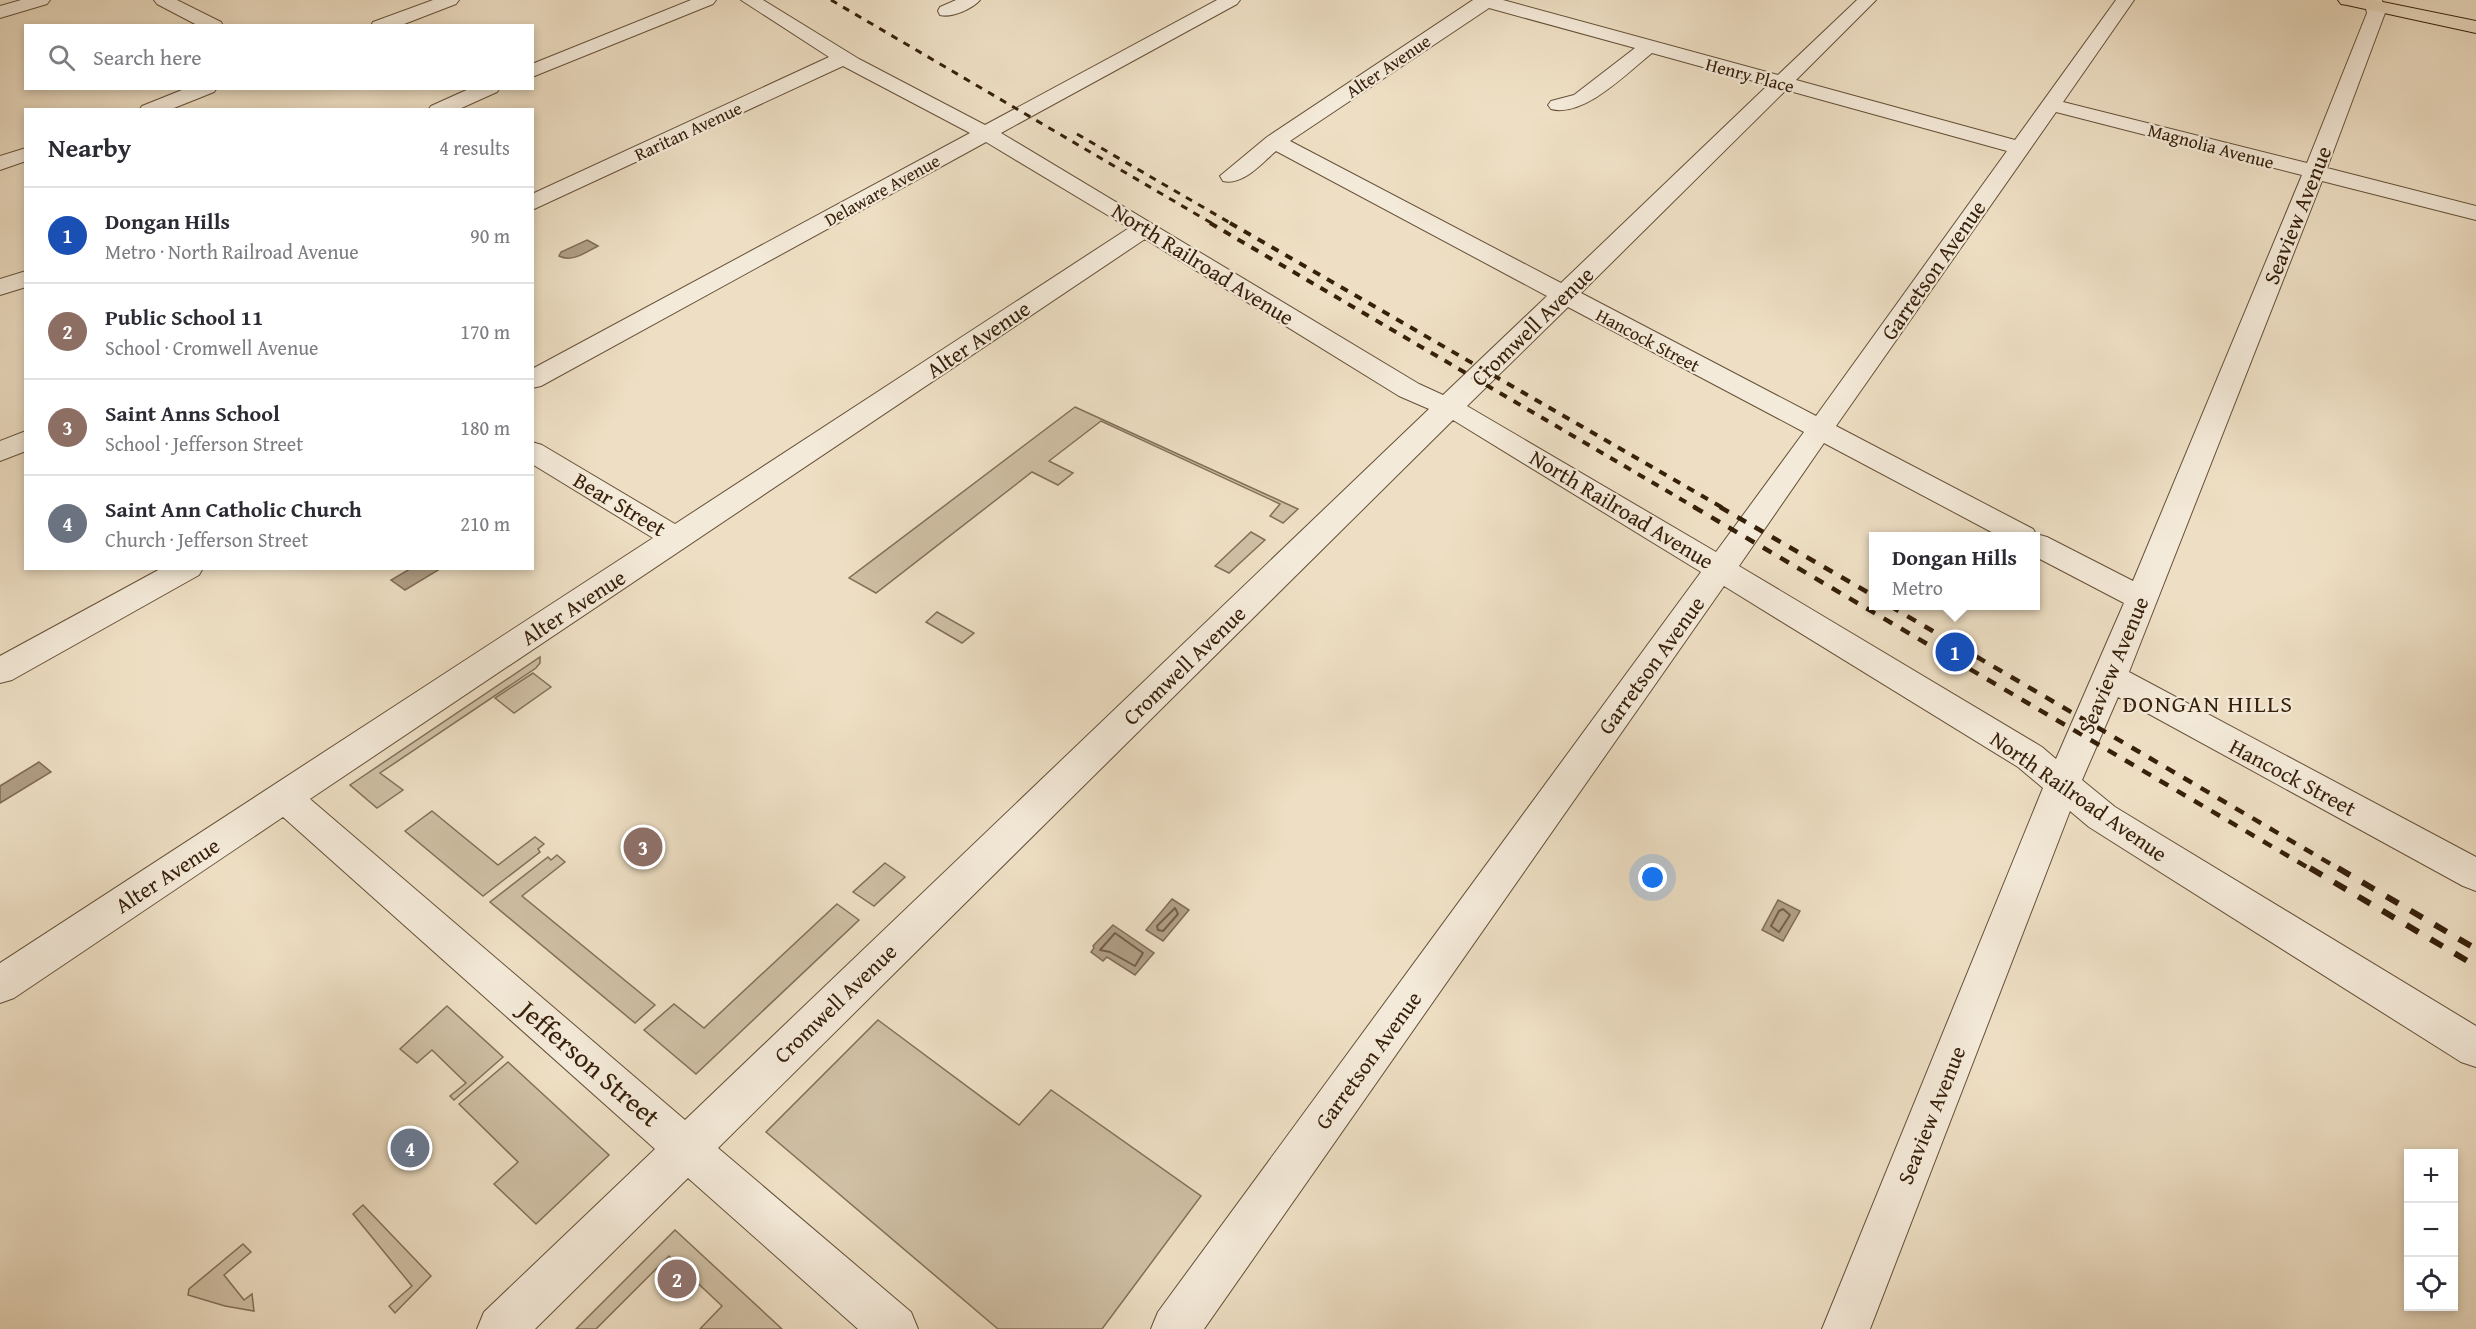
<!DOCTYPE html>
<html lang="en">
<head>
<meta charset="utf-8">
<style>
	:root { --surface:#fff; --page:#f7f7f7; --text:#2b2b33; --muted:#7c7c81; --line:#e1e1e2; --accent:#8f2418 }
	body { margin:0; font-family:"Gentium Book Plus",serif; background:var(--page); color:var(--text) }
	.controls { position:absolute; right:18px; bottom:18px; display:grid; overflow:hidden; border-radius:0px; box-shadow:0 3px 9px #0003 }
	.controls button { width:54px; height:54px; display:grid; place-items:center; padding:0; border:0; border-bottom:2px solid var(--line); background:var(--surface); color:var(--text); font:30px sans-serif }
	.you { position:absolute; left:1653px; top:878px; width:21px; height:21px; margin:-15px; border:4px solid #fff; border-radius:50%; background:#1a73e8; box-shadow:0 0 0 9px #1a73e833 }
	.badge { display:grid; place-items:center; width:39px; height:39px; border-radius:50%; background:var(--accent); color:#fff; font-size:20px; font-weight:700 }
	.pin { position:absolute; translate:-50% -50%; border:3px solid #fff; box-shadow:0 2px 6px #0006 }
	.popup { position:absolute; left:1869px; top:532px; width:171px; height:78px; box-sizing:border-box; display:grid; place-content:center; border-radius:0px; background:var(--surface); filter:drop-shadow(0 2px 4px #0005); font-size:20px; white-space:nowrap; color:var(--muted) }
	.popup b { font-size:22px; color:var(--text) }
	.popup::after { content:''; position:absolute; left:50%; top:100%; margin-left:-12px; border:12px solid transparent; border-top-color:var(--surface) }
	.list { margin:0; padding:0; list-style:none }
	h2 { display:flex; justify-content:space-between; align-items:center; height:78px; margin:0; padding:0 24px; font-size:26px }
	h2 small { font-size:20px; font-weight:400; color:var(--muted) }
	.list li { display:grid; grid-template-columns:39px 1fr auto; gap:18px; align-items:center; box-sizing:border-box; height:96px; padding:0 24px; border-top:2px solid var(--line) }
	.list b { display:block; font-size:22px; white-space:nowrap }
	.list p { margin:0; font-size:20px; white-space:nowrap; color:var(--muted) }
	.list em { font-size:20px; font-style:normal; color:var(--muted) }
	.icon { flex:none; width:33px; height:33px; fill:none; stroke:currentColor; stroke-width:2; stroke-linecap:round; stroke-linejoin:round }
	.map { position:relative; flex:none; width:2476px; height:1329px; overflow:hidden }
	.search { position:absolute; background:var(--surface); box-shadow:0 3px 9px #0003; left:24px; top:24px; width:510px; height:66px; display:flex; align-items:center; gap:15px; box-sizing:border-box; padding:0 21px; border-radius:0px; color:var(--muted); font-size:22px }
	.panel { position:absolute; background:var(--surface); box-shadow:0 3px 9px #0003; left:24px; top:108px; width:510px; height:462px; border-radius:0px }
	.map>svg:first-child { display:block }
	.green { fill:#cfbfa4; stroke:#837057; stroke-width:1.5 }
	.water { fill:#b09e85; stroke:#806c54; stroke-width:1.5 }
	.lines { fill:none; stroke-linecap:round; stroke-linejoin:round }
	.shore { stroke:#745f48; stroke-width:2 }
	.minor-casing { stroke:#655038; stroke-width:2 }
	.major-casing { stroke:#37200a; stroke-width:2 }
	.minor { fill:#f4ead9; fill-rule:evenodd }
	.major { fill:#eedfc4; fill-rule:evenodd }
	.rail-far3 { stroke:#37200a; stroke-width:3; stroke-dasharray:7 7; stroke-linecap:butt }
	.rail-far2 { stroke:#37200a; stroke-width:4; stroke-dasharray:8 8; stroke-linecap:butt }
	.rail-far1 { stroke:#37200a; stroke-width:4.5; stroke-dasharray:10 10; stroke-linecap:butt }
	.rail { stroke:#37200a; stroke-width:6; stroke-dasharray:14 14; stroke-linecap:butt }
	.labels { text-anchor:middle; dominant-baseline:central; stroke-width:4.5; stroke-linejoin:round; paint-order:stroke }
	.far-street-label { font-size:18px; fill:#37200a; stroke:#f4ead9 }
	.street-label { font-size:22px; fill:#37200a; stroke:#f4ead9 }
	.neighbourhood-label { font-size:24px; letter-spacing:1.5px; fill:#37200a; stroke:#f4ead9 }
	.near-street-label { font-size:27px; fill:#37200a; stroke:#f4ead9 }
</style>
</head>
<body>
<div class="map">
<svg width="2476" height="1329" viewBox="0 0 2476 1329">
	<rect width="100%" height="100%" fill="#eedfc4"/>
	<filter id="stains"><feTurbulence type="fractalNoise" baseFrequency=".00333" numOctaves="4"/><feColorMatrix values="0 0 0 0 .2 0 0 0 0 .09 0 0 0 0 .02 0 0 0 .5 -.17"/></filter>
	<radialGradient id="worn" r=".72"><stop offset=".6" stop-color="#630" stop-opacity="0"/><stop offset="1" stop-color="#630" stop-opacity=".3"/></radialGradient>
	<g class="green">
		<polygon points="1075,407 1298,509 1283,523 1270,516 1280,504 1101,421 1049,461 1073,473 1058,485 1032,472 876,593 849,578"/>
		<polygon points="1251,532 1265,540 1229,573 1215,566"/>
		<polygon points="937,612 974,633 962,643 926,622"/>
		<polygon points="540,657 540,663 536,668 380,773 403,790 377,808 350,785"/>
		<polygon points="533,673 551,687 514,713 495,698"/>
		<polygon points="432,811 498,865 535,837 544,844 538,849 540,852 483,896 405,831"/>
		<polygon points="557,855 565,862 522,896 655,1005 635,1023 490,902 548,857 551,860"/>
		<polygon points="885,863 905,877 874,906 853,892"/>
		<polygon points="837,904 859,920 696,1074 644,1030 674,1004 704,1028"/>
		<polygon points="447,1006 503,1057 454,1100 450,1096 466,1083 432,1050 417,1063 400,1049"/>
		<polygon points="878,1020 1019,1125 1051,1090 1201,1196 1102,1329 998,1329 766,1132"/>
		<polygon points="508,1062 609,1155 536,1224 494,1184 518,1162 459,1104"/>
		<polygon points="363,1205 431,1276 395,1313 389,1306 412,1286 353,1214"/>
		<polygon points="675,1230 782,1329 700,1329 722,1306 669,1256 596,1329 576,1329"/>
		<polygon points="243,1244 251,1252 224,1275 244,1300 252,1294 254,1311 225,1306 188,1295 189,1289"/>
	</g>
	<g class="water">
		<path d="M587,240L598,246C586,252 572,263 559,256L561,252Z"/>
		<polygon points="410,569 410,568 440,569 405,590 391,580"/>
		<polygon points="39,762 51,772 0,803 0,786"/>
		<polygon points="1172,899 1189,910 1163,941 1146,930"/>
		<polygon points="1778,900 1800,911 1783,941 1762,930"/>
		<polygon points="1113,925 1154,953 1135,975 1107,957 1103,961 1091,952 1094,948 1093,946"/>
	</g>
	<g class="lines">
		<g class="shore">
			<polygon points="1175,908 1178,914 1163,931 1158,930 1157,926"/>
			<polygon points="1783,909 1790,915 1779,932 1771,926 1779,911"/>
			<polygon points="1115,933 1143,953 1135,966 1110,952 1100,950"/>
		</g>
		<defs>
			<g id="minor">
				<polygon points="21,0 50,0 47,4 0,18 0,6"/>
				<polygon points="154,0 177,0 221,22 223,26 199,26 157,4"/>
				<polygon points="433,0 459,0 456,4 399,26 371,26 373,22"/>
				<polygon points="691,0 716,0 713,4 532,77 532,64"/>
				<path d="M741,0H763L859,59L985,125L1217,0H1240L1237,4L1001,133L1419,384L1443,395L1547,296L1276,151C1262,163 1243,186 1223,181L1220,176L1267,137L1473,0H1503L1778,75L1857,0H1876L1796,80L2015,140L2116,0H2134L2063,102L2307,163L2367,13L2364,0H2382L2385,13L2327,168L2476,206V220L2322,181L2129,672L2476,857V891L2463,886L2118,697L2082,780L2115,807L2476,1026V1067L2461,1062L2089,827L2070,811L1870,1329H1822L2043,788L2018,767L1724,586L1204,1329H1151L1158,1312L1701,572L1453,420L718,1148L911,1312L918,1329H858L688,1178L535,1329H477L484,1312L655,1149L283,817L14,998L0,1003V963L653,538L532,464V442L542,445L675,524L1129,228L986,142L541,386L532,388V369L970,133L843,66L532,210V194L829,57ZM1489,8L1635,48L1574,95L1551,101L1548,105L1551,109C1584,118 1628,72 1652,53L1768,85L1561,283L1290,141ZM1786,90L2007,151L1816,416L1581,293ZM2056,112L2302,175L2133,581L2047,537L2036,534L2033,529L1836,426ZM1145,239L1399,396L1429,409L685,1120L310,799ZM1568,307L1804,432L1716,552L1467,406ZM1824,443L1999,536H2036V557L2124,603L2056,759L2042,747L1739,566Z"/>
				<path d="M956,0H980C972,9 952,18 940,15L938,11L940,7Z"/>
				<polygon points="187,88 217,88 214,92 169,110 139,110 142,106"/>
				<polygon points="471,88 500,88 497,92 457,110 428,110 431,106"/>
				<polygon points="26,148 26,161 0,170 0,156"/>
				<polygon points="26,271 26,287 0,295 0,279"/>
				<polygon points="26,431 26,451 0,461 0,441"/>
				<polygon points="162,568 203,568 199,575 12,680 0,683 0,656"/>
			</g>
			<polygon id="major" points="2338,0 2373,0 2476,21 2476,33 2347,5 2341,4"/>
		</defs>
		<use href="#minor" class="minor-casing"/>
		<use href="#major" class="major-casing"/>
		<use href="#minor" class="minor"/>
		<use href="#major" class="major"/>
		<g class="rail-far3">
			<polyline points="831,0 1213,224"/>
			<polyline points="1077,134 1232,224"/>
		</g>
		<g class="rail-far2">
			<polyline points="1210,223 1696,508"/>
			<polyline points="1230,223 1723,508"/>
		</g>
		<g class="rail-far1">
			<polyline points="1694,507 2312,870"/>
			<polyline points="1720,507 1874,596"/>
			<polyline points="1890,606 2341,870"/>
		</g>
		<g class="rail">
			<polyline points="2310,868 2476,966"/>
			<polyline points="2338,868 2476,949"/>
		</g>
	</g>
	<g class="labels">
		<g class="far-street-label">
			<text transform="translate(1388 66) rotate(-34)">Alter Avenue</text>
			<text transform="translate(1750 75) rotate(15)">Henry Place</text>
			<text transform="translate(688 131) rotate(-25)">Raritan Avenue</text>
			<text transform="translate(2211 146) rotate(15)">Magnolia Avenue</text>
			<text transform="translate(882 190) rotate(-29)">Delaware Avenue</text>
			<text transform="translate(1648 340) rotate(28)">Hancock Street</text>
		</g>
		<g class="street-label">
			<text transform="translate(2297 215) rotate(-68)">Seaview Avenue</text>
			<text transform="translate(1203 264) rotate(32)">North Railroad Avenue</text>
			<text transform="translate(1933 270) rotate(-55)">Garretson Avenue</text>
			<text transform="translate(1532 326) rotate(-44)">Cromwell Avenue</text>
			<text transform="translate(978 339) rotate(-34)">Alter Avenue</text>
			<text transform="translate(620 504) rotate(31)">Bear Street</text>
			<text transform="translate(1622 509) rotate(31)">North Railroad Avenue</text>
			<text transform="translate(573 607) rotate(-33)">Alter Avenue</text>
			<text transform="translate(1184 665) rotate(-44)">Cromwell Avenue</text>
			<text transform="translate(1651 665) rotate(-54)">Garretson Avenue</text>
			<text transform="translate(2113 665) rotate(-67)">Seaview Avenue</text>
			<text transform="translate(2293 777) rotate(28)">Hancock Street</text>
			<text transform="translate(2079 796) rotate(35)">North Railroad Avenue</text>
			<text transform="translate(167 875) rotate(-33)">Alter Avenue</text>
			<text transform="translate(835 1003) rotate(-44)">Cromwell Avenue</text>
			<text transform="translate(1368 1060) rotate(-54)">Garretson Avenue</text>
			<text transform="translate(1931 1115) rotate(-68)">Seaview Avenue</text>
		</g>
		<g class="neighbourhood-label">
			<text x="2208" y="703">DONGAN HILLS</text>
		</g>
		<g class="near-street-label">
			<text transform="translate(590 1063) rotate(41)">Jefferson Street</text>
		</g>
	</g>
	<rect width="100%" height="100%" filter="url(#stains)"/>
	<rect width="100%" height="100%" fill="url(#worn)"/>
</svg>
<div class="controls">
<button>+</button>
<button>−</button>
<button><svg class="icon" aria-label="locate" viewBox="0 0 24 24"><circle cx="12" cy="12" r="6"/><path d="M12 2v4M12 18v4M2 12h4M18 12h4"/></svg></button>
</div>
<div class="you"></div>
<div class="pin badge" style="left:1955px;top:652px;background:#1a4fb4">1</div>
<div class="popup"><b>Dongan Hills</b>Metro</div>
<div class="pin badge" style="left:677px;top:1279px;background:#8d6e63">2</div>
<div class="pin badge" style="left:643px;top:847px;background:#8d6e63">3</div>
<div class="pin badge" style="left:410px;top:1148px;background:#6b7280">4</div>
<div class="search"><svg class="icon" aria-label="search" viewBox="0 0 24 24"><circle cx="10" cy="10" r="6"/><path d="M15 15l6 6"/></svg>Search here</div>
<section class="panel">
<h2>Nearby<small>4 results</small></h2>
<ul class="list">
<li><span class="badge" style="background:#1a4fb4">1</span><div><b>Dongan Hills</b><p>Metro · North Railroad Avenue</p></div><em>90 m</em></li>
<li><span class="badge" style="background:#8d6e63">2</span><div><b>Public School 11</b><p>School · Cromwell Avenue</p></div><em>170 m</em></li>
<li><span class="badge" style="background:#8d6e63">3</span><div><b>Saint Anns School</b><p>School · Jefferson Street</p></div><em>180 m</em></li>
<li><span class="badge" style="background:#6b7280">4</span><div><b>Saint Ann Catholic Church</b><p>Church · Jefferson Street</p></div><em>210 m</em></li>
</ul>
</section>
</div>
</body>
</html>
